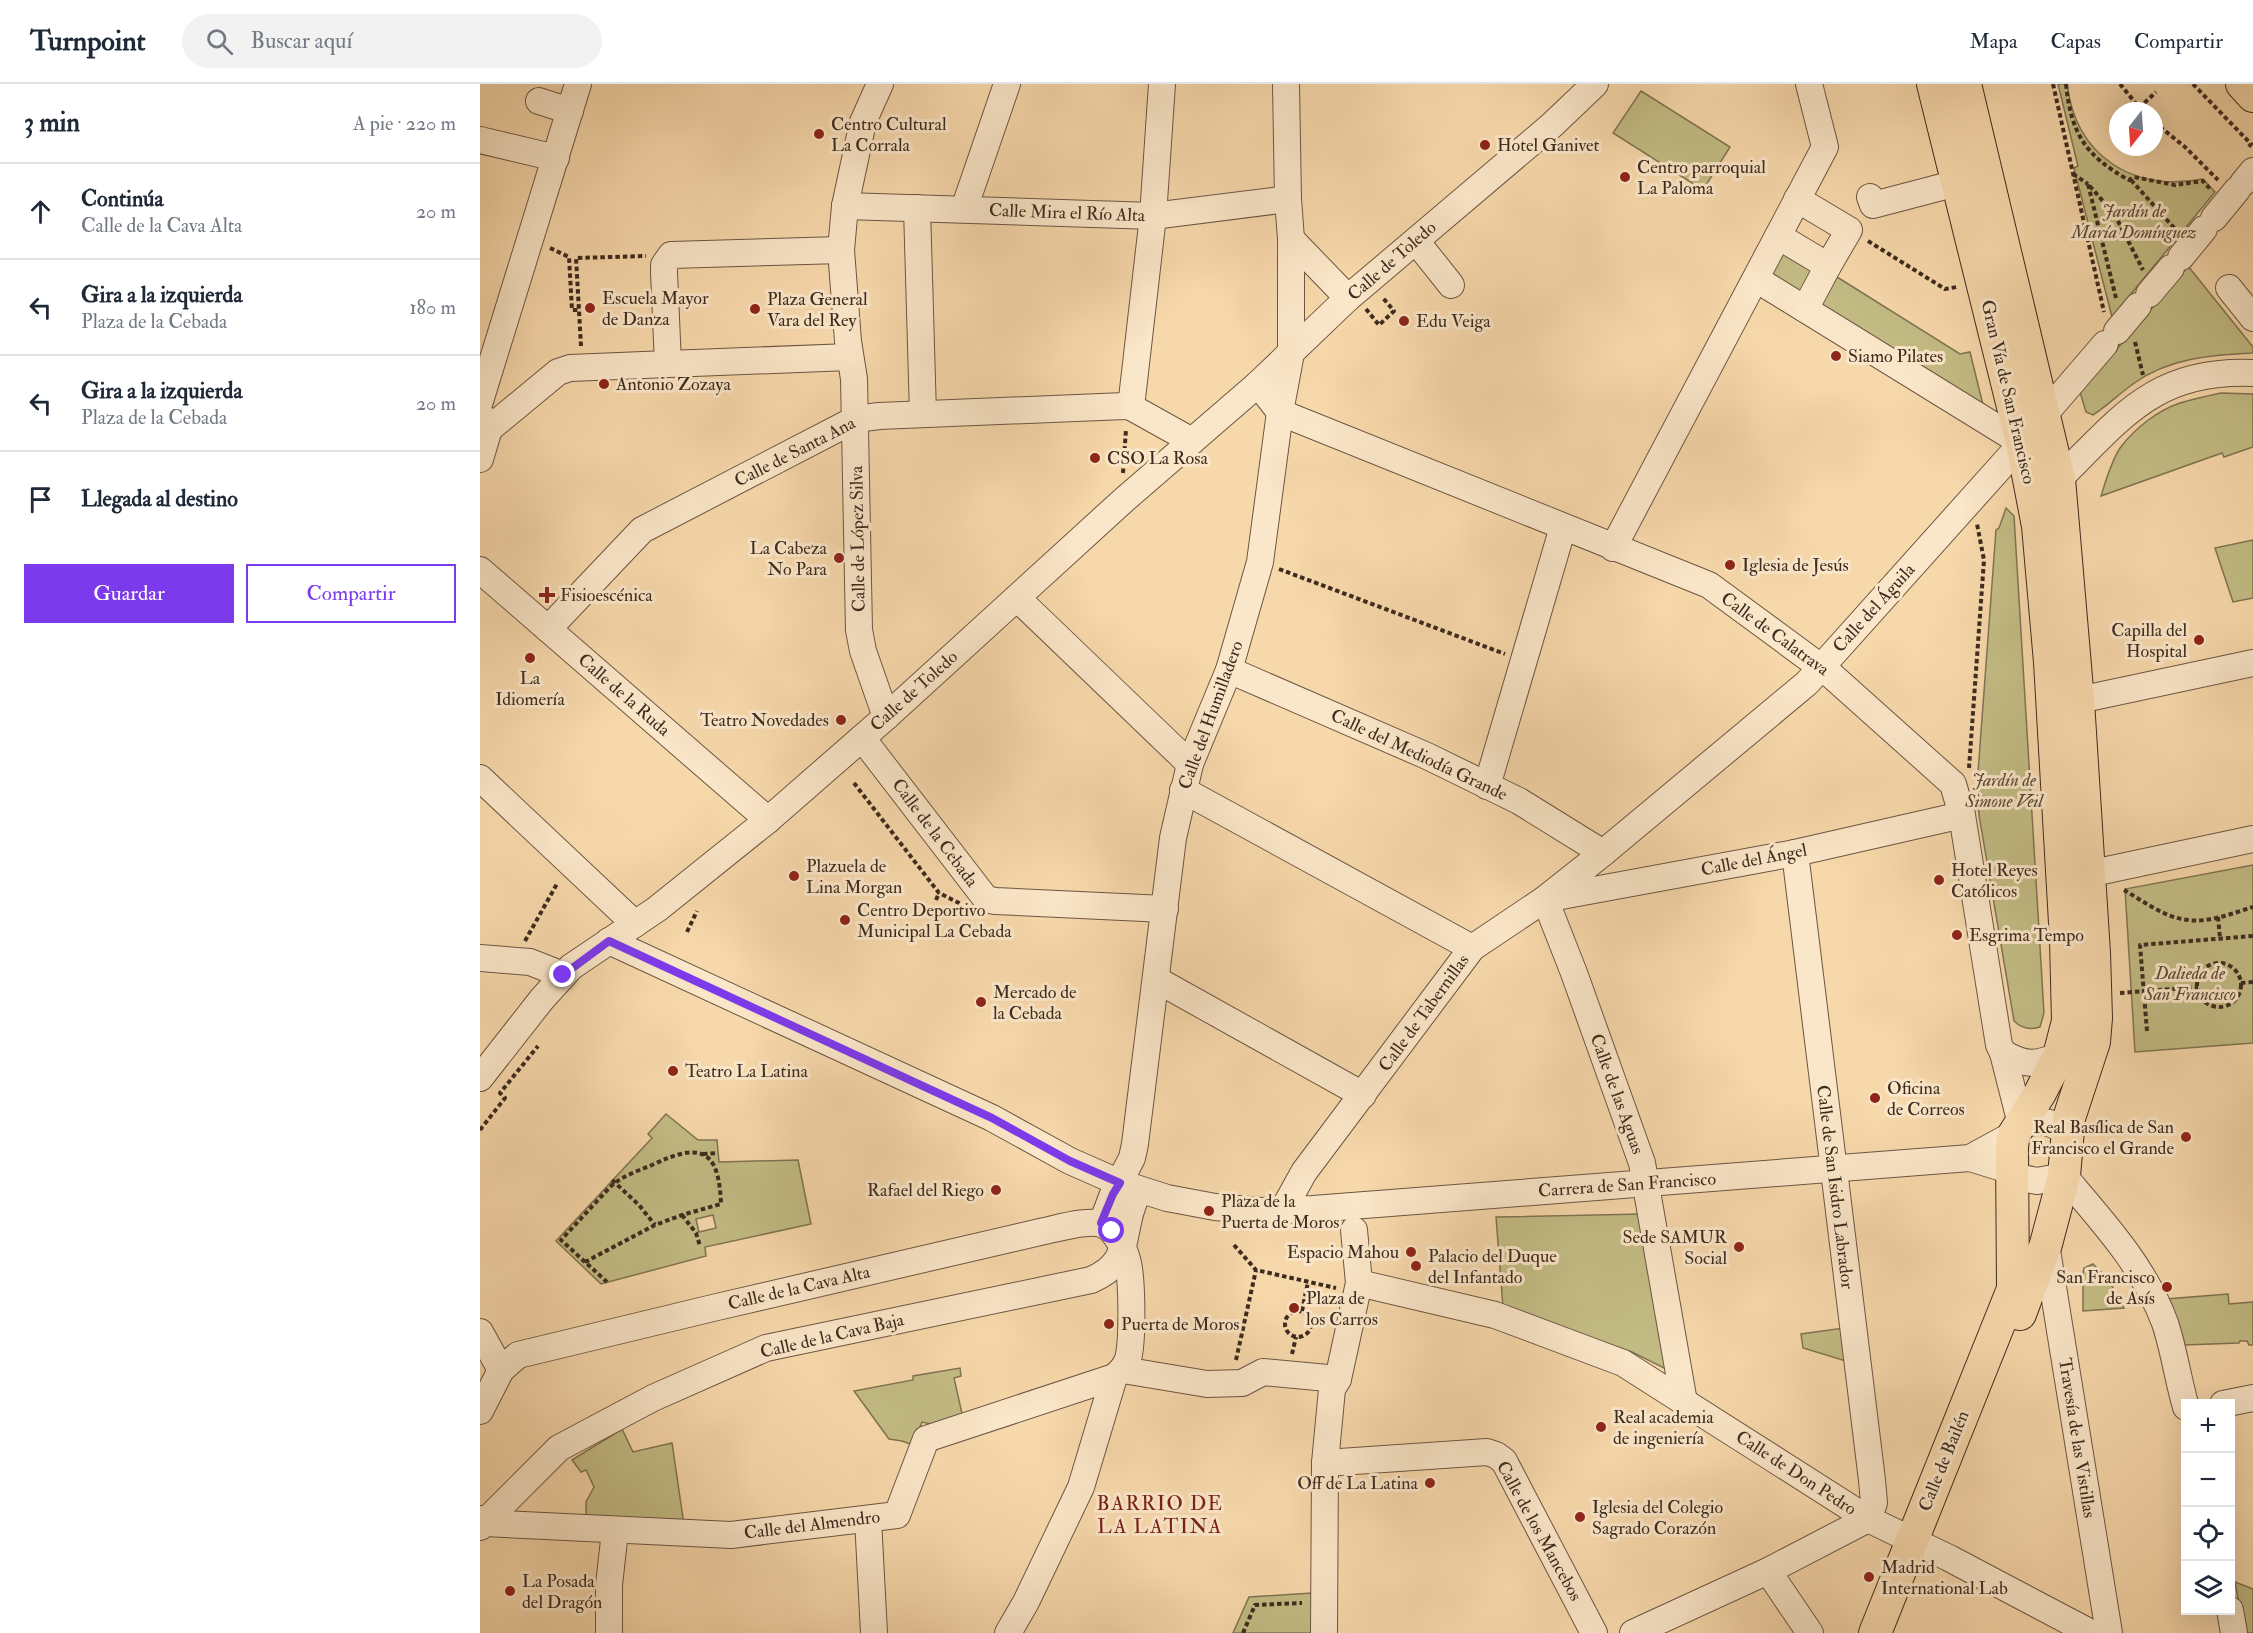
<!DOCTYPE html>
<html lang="es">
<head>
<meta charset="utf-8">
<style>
	:root { --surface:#fff; --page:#f2f2f3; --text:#1f2937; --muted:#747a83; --line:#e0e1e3; --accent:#7c3aed }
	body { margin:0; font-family:"IM FELL Double Pica",serif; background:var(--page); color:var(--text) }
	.controls { position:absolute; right:18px; bottom:18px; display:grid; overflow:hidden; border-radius:0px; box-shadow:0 6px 24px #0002 }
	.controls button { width:54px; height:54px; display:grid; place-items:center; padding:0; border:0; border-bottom:2px solid var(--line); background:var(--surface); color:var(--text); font:30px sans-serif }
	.compass { position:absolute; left:1629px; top:18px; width:54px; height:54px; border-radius:50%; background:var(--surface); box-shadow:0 6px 24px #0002; rotate:197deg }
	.stop { position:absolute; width:18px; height:18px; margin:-14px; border:4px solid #7c3aed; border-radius:50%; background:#fff }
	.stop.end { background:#7c3aed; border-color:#fff; box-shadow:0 2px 6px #0008 }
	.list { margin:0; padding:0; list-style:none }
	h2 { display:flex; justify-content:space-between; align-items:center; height:78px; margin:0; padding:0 24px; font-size:26px }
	h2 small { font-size:20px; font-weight:400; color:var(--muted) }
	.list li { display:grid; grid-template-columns:39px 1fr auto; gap:18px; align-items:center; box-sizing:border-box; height:96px; padding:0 24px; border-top:2px solid var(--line) }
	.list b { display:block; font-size:22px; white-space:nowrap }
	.list p { margin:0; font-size:20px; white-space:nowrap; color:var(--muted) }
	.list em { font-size:20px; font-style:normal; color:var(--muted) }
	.actions { display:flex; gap:12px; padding:18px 24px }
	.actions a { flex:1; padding:14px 0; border:2px solid var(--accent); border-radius:0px; text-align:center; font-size:21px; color:var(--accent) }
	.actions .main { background:var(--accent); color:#fff }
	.icon { flex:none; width:33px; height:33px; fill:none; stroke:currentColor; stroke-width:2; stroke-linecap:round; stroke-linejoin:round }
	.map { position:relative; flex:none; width:1773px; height:1549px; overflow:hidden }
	header { display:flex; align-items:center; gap:36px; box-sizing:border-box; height:84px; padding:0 30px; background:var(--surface); border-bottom:2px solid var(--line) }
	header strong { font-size:28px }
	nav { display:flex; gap:33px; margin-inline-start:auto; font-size:21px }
	.search { width:420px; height:54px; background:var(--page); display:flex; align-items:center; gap:15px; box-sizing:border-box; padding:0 21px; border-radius:33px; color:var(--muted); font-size:22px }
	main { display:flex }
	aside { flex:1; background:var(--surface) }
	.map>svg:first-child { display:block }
	.green { fill:#c3bc84; stroke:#807452; stroke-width:1.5; fill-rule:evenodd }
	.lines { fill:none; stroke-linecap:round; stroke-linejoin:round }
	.minor-casing { stroke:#6c5642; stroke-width:28 }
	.major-casing { stroke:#3d2b1f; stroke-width:34 }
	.path { stroke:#3d2b1f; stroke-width:4; stroke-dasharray:4.5 3; stroke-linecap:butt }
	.minor { stroke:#fae6c8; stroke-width:26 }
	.major { stroke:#f7d8ab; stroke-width:32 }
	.route { stroke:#7c3aed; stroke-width:8 }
	.poi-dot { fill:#8f2418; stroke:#fae6c8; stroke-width:2 }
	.labels { text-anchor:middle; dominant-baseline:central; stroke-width:6; stroke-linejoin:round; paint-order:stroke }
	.poi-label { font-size:18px; fill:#3d2b1f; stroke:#fae6c8; text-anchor:start }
	.park-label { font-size:18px; font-style:italic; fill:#584833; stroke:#fae6c8 }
	.street-label { font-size:18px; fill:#3d2b1f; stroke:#fae6c8 }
	.neighbourhood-label { font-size:20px; letter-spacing:1.5px; fill:#7a1f14; stroke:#fae6c8 }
</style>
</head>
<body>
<header>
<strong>Turnpoint</strong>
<div class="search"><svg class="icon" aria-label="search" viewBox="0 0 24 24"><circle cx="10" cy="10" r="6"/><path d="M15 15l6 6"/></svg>Buscar aquí</div>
<nav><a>Mapa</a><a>Capas</a><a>Compartir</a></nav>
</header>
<main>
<aside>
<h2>3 min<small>A pie · 220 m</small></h2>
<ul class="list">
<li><svg class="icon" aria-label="ahead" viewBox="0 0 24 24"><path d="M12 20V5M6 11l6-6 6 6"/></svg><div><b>Continúa</b><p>Calle de la Cava Alta</p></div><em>20 m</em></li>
<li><svg class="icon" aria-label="left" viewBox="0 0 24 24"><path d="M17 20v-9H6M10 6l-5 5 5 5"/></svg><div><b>Gira a la izquierda</b><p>Plaza de la Cebada</p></div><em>180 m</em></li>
<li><svg class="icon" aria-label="left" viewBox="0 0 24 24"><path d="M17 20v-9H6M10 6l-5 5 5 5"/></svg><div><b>Gira a la izquierda</b><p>Plaza de la Cebada</p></div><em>20 m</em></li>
<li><svg class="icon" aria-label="arrive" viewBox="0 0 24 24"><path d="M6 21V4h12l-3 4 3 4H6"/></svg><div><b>Llegada al destino</b></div></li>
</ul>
<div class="actions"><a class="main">Guardar</a><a>Compartir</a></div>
</aside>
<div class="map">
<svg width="1773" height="1549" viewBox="0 0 1773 1549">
	<rect width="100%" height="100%" fill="#f7d8ab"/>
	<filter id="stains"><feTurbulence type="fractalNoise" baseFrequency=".00333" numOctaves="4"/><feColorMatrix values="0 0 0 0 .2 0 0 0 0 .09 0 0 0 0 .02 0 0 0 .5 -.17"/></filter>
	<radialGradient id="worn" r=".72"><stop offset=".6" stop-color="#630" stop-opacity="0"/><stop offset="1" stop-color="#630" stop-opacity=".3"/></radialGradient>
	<g class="green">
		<path d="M1578,0H1587C1596,73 1653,108 1723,95L1735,108L1632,233L1594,84L1598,82Z"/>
		<polygon points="1161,7 1250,63 1223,106 1133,49"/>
		<polygon points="1296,165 1333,180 1325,209 1284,195"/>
		<path d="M1708,182L1773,263V269C1731,271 1688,274 1653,300C1639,310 1627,322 1613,331L1606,328L1600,308Z"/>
		<polygon points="1357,193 1480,270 1490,268 1504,325 1340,224"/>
		<path d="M1741,309L1773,310V363L1744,373L1742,369L1621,412C1626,396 1631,378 1640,364C1654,345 1678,326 1700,319C1713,315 1727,312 1741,309Z"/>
		<path d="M1526,424L1534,432L1564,929L1560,943C1550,946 1541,944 1534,937L1499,731L1497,702L1516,446L1519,444Z"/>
		<polygon points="1773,456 1773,514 1753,518 1735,464"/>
		<polygon points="1773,781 1773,959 1655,968 1645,805"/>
		<path d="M186,1030L218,1056H237L239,1078L318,1076L331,1140L225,1163L226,1172L121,1200L76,1157L172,1054L168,1050ZM233,1131L236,1144L219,1148L216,1135Z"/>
		<polygon points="1163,1130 1190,1287 1152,1268 1023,1223 1016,1133"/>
		<polygon points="1613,1180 1628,1195 1644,1224 1603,1227 1603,1189 1604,1184"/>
		<polygon points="1748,1210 1749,1220 1773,1218 1773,1261 1769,1261 1767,1257 1760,1257 1759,1259 1704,1261 1703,1255 1697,1256 1686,1215"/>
		<polygon points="1364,1244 1369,1278 1323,1264 1321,1250"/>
		<polygon points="480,1284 481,1292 474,1294 483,1334 456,1341 442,1338 433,1361 422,1357 409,1355 374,1307 433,1296 433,1292"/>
		<polygon points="142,1345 153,1368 192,1359 204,1441 106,1431 106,1418 114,1403 106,1386 101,1388 92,1376"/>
		<polygon points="1755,1498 1773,1505 1773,1549 1764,1549"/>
		<polygon points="832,1509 842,1549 753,1549 769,1513"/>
	</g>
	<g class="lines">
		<defs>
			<g id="minor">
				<polyline points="400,0 383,38 365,122 361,166 368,257 374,295 379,546 383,567 406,633"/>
				<polyline points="59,17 90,27"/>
				<polyline points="0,56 76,74"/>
				<polyline points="1763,99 1773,87"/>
				<polyline points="1390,113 1393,121 1477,99"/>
				<polyline points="1317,115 1369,146 1348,182"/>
				<polyline points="365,122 673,132 808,115"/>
				<polyline points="437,124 443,330"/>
				<polyline points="484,125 527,0"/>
				<polyline points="1734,134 1757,106"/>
				<polyline points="1298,152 1348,182 1325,225"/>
				<polyline points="811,155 868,214"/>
				<polyline points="936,157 971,201"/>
				<polyline points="361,166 191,171 184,181 184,188 188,280 370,273"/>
				<polyline points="1701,173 1724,145"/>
				<polyline points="1749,204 1773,234"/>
				<polyline points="1669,210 1691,184"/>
				<polyline points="1637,247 1658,222"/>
				<path d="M778,300L800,328L809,332L1229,501L1350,590L1473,700L1482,731L1519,961L1523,969L1541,1040C1563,1036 1569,1036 1587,1049"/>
				<polyline points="0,317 98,0"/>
				<polyline points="651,323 673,132 682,0"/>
				<polyline points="1564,331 1625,260"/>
				<polyline points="9,345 78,288 90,284 188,280"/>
				<polyline points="0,375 9,345 1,331"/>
				<path d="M1579,395C1642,333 1675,285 1773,289"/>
				<polyline points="1133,464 1345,63 1329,0"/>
				<polyline points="0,486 288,736"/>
				<polyline points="537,514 710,680"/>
				<polyline points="68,545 162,446 376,335 399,332 645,322 651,323 712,357"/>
				<polyline points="749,586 947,672 1039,717 1123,769"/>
				<polyline points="1580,620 1773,579"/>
				<polyline points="382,654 506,815 515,817 685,825"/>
				<polyline points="0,694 155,840"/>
				<polyline points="1007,702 1083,443"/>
				<polyline points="703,706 992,864"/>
				<polyline points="1315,769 1392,1396 1394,1419 1388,1435"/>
				<polyline points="1608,790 1773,755"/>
				<polyline points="129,857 512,1034 590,1077 640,1099 687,1114 735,1123 781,1127 833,1125 1490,1074 1534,1050"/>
				<polyline points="0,874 50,878 83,891"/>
				<polyline points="677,896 883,1011"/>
				<path d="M1523,969C1546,982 1555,981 1579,972"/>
				<polyline points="0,994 62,915 91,883 177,825 288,736 406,633 645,415 778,300 868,214 1072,41 1115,0"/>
				<path d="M1490,1074L1532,1087L1542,1094L1557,1097L1584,1092C1622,1137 1664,1182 1685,1239C1694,1266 1698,1296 1706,1323"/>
				<polyline points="803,1126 824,1088 992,864 1065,815 1123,769 1327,599 1542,359 1276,195"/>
				<polyline points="622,1139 633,1110 652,1074 655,1060 693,754 710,680 749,586 780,478 800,328 811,269 811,155 808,115 806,0"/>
				<polyline points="1566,1160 1629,1549"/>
				<polyline points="879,1199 1015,1231 1143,1279 1388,1435 1469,1474 1611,1549"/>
				<polyline points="0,1248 21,1286"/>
				<polyline points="643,1286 727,1300 762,1299 783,1288 858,1295"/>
				<polyline points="1204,1318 1162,1079 1094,889 1065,815 1315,769 1482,731"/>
				<polyline points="1743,1320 1773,1314"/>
				<path d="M0,1327L21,1286L38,1271L237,1223L560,1148C576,1145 610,1134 624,1141C636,1147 645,1166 648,1179C652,1197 653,1257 648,1275C645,1283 641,1288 634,1293L446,1355L417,1431L251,1451L4,1439L0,1435"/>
				<polyline points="845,1379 1007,1368 1016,1371 1024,1377 1114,1549"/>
				<polyline points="388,1435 394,1549"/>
				<path d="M0,1443L79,1364L173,1314L286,1264L611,1196C644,1182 642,1164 649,1134C651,1124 655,1115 659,1106"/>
				<polyline points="1288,1487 1330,1549"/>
				<polyline points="1750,1526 1754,1549"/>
				<polyline points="129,1549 129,1501 135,1447"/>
				<polyline points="528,1549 546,1518 601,1403 634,1293"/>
				<polyline points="844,1549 845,1379 852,1305 858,1295 879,1199 874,1146"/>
				<polyline points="1153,1549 1288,1487 1388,1435"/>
			</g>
			<g id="major">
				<polyline points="1485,0 1579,395 1598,617 1614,869 1616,934 1614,958 1589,1034 1584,1092 1566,1160 1540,1230"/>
				<polyline points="1762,0 1773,12"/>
				<polyline points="1395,1549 1533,1205 1532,1062 1534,1050 1560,1009 1579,972 1588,937 1586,856 1570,578 1558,442 1542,359 1453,0"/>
			</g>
		</defs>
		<use href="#minor" class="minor-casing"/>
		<use href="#major" class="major-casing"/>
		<g class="path">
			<polyline points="1573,0 1624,228"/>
			<path d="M1586,0C1591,49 1605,72 1649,96L1654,93L1695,101L1723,97L1731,106"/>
			<polyline points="1640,0 1662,27"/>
			<polyline points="1713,0 1771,60 1767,65"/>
			<polyline points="1659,24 1676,8"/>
			<polyline points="1674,38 1705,63 1738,96"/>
			<polyline points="1593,90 1608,100"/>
			<polyline points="1651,96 1696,146"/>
			<polyline points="1388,157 1465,205 1477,203"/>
			<polyline points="70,164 89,173 92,226 99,226"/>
			<polyline points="1636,214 1608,100 1635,131 1663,186"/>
			<polyline points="886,225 899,241 914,227 903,214"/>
			<polyline points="1655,258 1663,291"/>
			<polyline points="101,262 96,174 166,172"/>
			<polyline points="643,389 646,345"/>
			<polyline points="799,485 1025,570"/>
			<polyline points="1489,684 1504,476 1497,440"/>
			<polyline points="374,699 459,809 481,820"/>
			<polyline points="1501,713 1507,716 1552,716"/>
			<path d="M1644,806C1663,817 1685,834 1708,836C1729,839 1753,829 1773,823"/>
			<polyline points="456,816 459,809"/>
			<polyline points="1738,833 1740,854"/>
			<polyline points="207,848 217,827"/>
			<polyline points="45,857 78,798"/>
			<circle cx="1739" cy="901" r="22"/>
			<polyline points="1761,899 1773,898"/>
			<polyline points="1640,909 1718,903"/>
			<polyline points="1667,947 1660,861 1773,852"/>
			<polyline points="0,1046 25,1014 20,1009 58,962"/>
			<polyline points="223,1070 238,1069"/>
			<polyline points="132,1096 159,1121 175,1141"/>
			<polyline points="202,1131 216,1149 220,1162"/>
			<polyline points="754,1161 776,1186 856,1204"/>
			<path d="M105,1178L175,1141L202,1131L241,1120C239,1064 220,1058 172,1081C160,1086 145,1091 135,1099C129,1103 124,1110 119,1115C106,1129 94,1142 81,1156L127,1198"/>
			<circle cx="818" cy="1240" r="13"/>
			<polyline points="822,1227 828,1198"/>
			<polyline points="812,1270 816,1253"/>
			<polyline points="756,1276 776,1186"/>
			<polyline points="763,1549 775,1521 822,1519"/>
		</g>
		<use href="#minor" class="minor"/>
		<use href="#major" class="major"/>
	</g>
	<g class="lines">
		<polyline class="route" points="83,891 129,857 512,1034 590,1077 640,1099 633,1110 621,1139 632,1147"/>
	</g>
	<g class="poi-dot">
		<circle cx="339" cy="50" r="6"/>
		<circle cx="1005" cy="61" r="6"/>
		<circle cx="1145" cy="93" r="6"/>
		<circle cx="110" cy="224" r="6"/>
		<circle cx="275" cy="225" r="6"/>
		<circle cx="924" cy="237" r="6"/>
		<circle cx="1356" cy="272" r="6"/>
		<circle cx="124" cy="300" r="6"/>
		<circle cx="615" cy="374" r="6"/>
		<circle cx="359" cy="474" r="6"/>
		<circle cx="1250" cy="481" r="6"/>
		<path d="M64 502h6v6h6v6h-6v6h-6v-6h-6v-6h6z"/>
		<circle cx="1719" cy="556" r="6"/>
		<circle cx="50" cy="574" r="6"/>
		<circle cx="361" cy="636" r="6"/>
		<circle cx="314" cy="792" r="6"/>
		<circle cx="1459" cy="796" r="6"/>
		<circle cx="365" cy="836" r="6"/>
		<circle cx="1477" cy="851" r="6"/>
		<circle cx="501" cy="918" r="6"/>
		<circle cx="193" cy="987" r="6"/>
		<circle cx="1395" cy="1014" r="6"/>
		<circle cx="1706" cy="1053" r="6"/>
		<circle cx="516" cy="1106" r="6"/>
		<circle cx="729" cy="1127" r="6"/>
		<circle cx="1259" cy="1163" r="6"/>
		<circle cx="931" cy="1168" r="6"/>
		<circle cx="936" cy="1182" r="6"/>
		<circle cx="1687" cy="1203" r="6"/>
		<circle cx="814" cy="1224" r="6"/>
		<circle cx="629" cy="1240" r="6"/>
		<circle cx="1121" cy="1343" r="6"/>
		<circle cx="950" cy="1399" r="6"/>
		<circle cx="1100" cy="1433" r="6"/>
		<circle cx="1389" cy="1493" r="6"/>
		<circle cx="30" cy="1507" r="6"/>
	</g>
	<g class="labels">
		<g class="poi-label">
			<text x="351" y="40">Centro Cultural<tspan x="351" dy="21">La Corrala</tspan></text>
			<text x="1017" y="61">Hotel Ganivet</text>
			<text x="1157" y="83">Centro parroquial<tspan x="1157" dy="21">La Paloma</tspan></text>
			<text x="122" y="214">Escuela Mayor<tspan x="122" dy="21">de Danza</tspan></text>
			<text x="287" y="215">Plaza General<tspan x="287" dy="21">Vara del Rey</tspan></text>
			<text x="936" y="237">Edu Veiga</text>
			<text x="1368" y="272">Siamo Pilates</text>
			<text x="136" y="300">Antonio Zozaya</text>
			<text x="627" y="374">CSO La Rosa</text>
			<text x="347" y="464" text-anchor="end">La Cabeza<tspan x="347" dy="21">No Para</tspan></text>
			<text x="1262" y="481">Iglesia de Jesús</text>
			<text x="80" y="511">Fisioescénica</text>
			<text x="1707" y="546" text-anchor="end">Capilla del<tspan x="1707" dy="21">Hospital</tspan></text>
			<text x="50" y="594" text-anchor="middle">La<tspan x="50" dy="21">Idiomería</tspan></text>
			<text x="349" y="636" text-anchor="end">Teatro Novedades</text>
			<text x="326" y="782">Plazuela de<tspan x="326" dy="21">Lina Morgan</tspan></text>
			<text x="1471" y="786">Hotel Reyes<tspan x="1471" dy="21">Católicos</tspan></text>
			<text x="377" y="826">Centro Deportivo<tspan x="377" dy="21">Municipal La Cebada</tspan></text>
			<text x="1489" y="851">Esgrima Tempo</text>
			<text x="513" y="908">Mercado de<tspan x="513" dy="21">la Cebada</tspan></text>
			<text x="205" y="987">Teatro La Latina</text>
			<text x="1407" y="1004">Oficina<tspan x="1407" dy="21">de Correos</tspan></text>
			<text x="1694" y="1043" text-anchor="end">Real Basílica de San<tspan x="1694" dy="21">Francisco el Grande</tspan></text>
			<text x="504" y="1106" text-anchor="end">Rafael del Riego</text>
			<text x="741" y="1117">Plaza de la<tspan x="741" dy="21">Puerta de Moros</tspan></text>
			<text x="1247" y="1153" text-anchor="end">Sede SAMUR<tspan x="1247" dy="21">Social</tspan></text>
			<text x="919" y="1168" text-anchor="end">Espacio Mahou</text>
			<text x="948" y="1172">Palacio del Duque<tspan x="948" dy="21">del Infantado</tspan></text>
			<text x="1675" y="1193" text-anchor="end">San Francisco<tspan x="1675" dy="21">de Asís</tspan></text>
			<text x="826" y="1214">Plaza de<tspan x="826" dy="21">los Carros</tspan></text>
			<text x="641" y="1240">Puerta de Moros</text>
			<text x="1133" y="1333">Real academia<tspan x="1133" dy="21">de ingeniería</tspan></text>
			<text x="938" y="1399" text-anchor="end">Off de La Latina</text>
			<text x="1112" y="1423">Iglesia del Colegio<tspan x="1112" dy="21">Sagrado Corazón</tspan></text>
			<text x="1401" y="1483">Madrid<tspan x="1401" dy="21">International Lab</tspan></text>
			<text x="42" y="1497">La Posada<tspan x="42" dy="21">del Dragón</tspan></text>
		</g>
		<g class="park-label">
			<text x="1654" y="127">Jardín de<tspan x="1654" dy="21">María Domínguez</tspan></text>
			<text x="1524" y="696">Jardín de<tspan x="1524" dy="21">Simone Veil</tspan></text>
			<text x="1710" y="889">Dalieda de<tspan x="1710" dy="21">San Francisco</tspan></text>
		</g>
		<g class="street-label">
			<text transform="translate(587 129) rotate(2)">Calle Mira el Río Alta</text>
			<text transform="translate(912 177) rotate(-41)">Calle de Toledo</text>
			<text transform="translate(1528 308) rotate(77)">Gran Vía de San Francisco</text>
			<text transform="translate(315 368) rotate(-27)">Calle de Santa Ana</text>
			<text transform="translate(378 455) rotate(-91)">Calle de López Silva</text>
			<text transform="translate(1394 524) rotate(-48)">Calle del Águila</text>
			<text transform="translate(1295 550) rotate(36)">Calle de Calatrava</text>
			<text transform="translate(434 607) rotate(-42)">Calle de Toledo</text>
			<text transform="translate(144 611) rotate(41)">Calle de la Ruda</text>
			<text transform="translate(731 631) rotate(-70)">Calle del Humilladero</text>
			<text transform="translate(939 671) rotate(25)">Calle del Mediodía Grande</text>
			<text transform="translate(455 749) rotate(53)">Calle de la Cebada</text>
			<text transform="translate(1274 776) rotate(-11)">Calle del Ángel</text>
			<text transform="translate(944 929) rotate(-54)">Calle de Tabernillas</text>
			<text transform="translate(1137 1010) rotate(70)">Calle de las Aguas</text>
			<text transform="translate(1147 1101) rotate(-4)">Carrera de San Francisco</text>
			<text transform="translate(1355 1103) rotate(83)">Calle de San Isidro Labrador</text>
			<text transform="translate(319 1204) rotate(-13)">Calle de la Cava Alta</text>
			<text transform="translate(352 1252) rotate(-13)">Calle de la Cava Baja</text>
			<text transform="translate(1597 1354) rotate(81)">Travesía de las Vistillas</text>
			<text transform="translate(1464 1377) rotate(-68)">Calle de Bailén</text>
			<text transform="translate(1316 1389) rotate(33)">Calle de Don Pedro</text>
			<text transform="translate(332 1441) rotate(-7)">Calle del Almendro</text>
			<text transform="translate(1059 1447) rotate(61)">Calle de los Mancebos</text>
		</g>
		<g class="neighbourhood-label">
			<text x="680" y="1419">BARRIO DE<tspan x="680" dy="23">LA LATINA</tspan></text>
		</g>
	</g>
	<rect width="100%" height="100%" filter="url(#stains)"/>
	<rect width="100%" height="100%" fill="url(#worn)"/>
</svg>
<div class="controls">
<button>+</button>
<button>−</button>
<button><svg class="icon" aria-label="locate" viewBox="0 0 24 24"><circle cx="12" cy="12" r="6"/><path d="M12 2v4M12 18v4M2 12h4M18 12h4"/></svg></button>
<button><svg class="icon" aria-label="layers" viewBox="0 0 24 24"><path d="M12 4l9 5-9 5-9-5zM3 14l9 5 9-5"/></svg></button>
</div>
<svg class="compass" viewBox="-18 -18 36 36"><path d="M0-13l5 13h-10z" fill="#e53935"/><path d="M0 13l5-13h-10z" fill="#747a83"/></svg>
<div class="stop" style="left:632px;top:1147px"></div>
<div class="stop end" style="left:83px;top:891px"></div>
</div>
</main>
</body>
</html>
